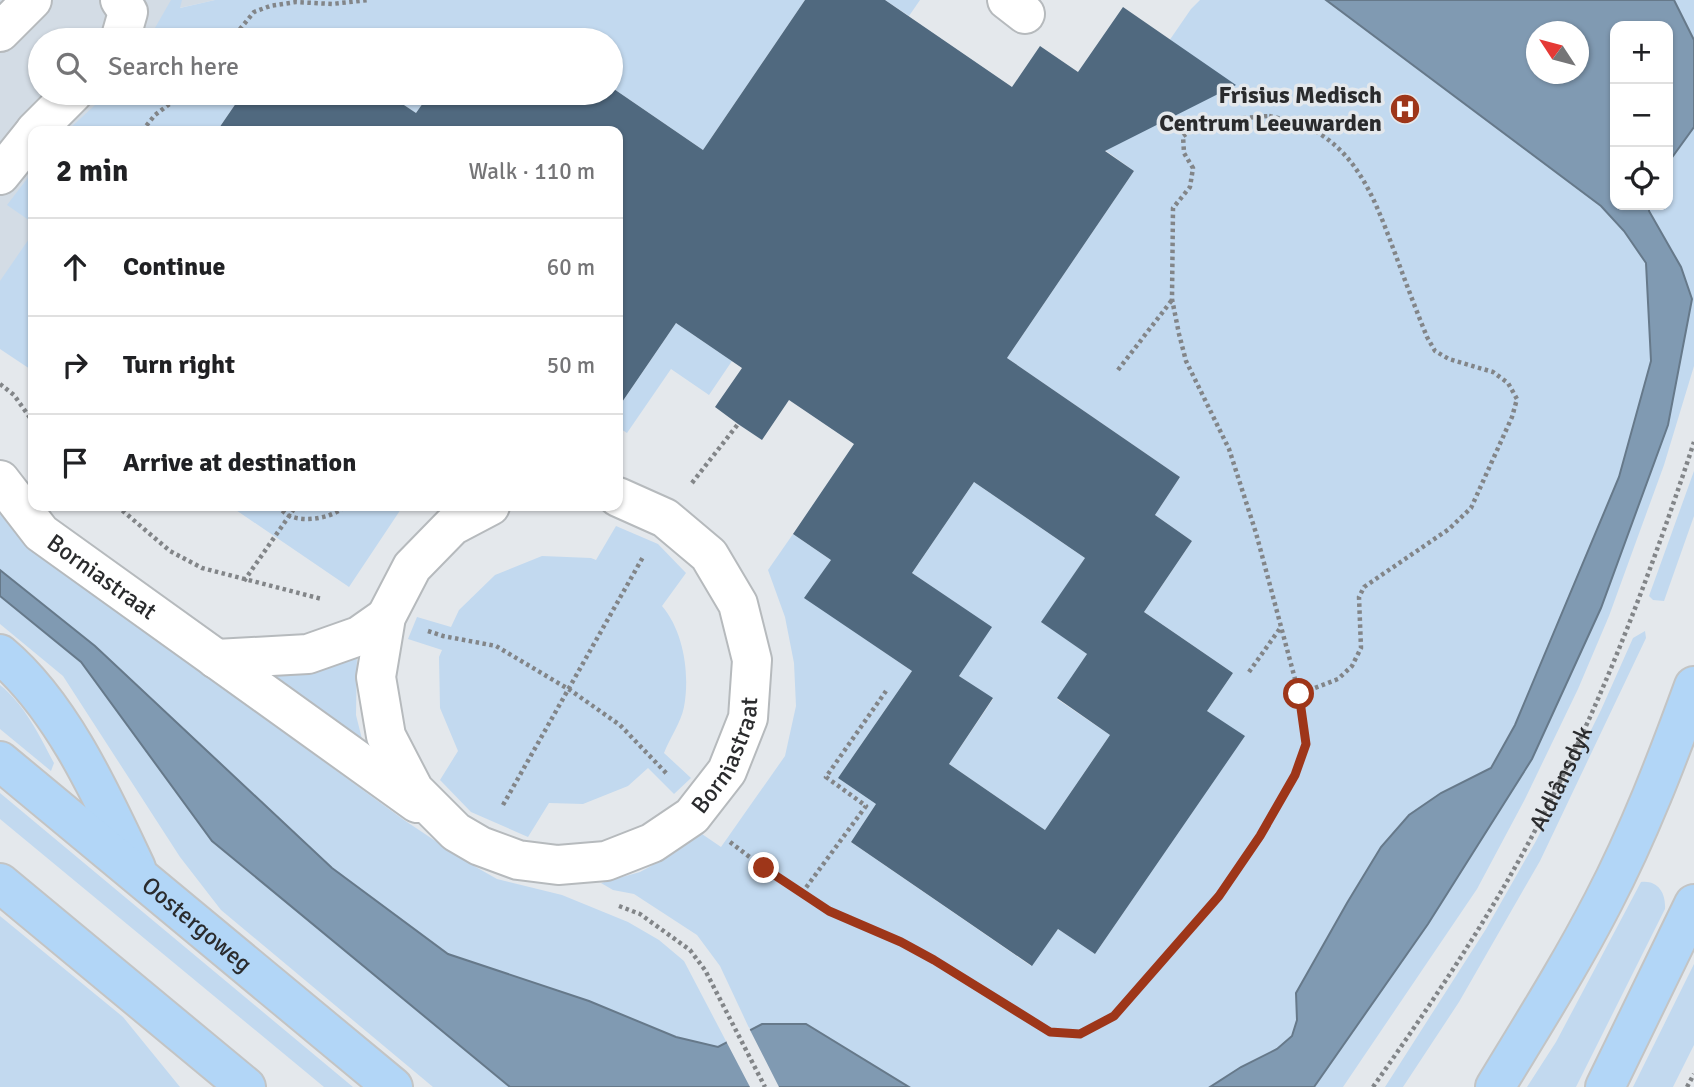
<!DOCTYPE html>
<html lang="en">
<head>
<meta charset="utf-8">
<style>
  body { margin:0; font-family:Signika,sans-serif; background:#f2f2f2; color:#202124 }
  .controls { position:absolute; right:21px; top:21px; display:grid; overflow:hidden; border-radius:14px; box-shadow:0 2px 5px #0004 }
  .controls button { width:63px; height:63px; display:grid; place-items:center; padding:0; border:0; border-bottom:2px solid #e0e0e0; background:#fff; color:#202124; font:35px sans-serif }
  .compass { position:absolute; left:1526px; top:21px; width:63px; height:63px; border-radius:50%; background:#fff; box-shadow:0 2px 5px #0004; rotate:306deg }
  .stop { position:absolute; width:21px; height:21px; margin:-16px; border:5px solid #9e3619; border-radius:50%; background:#fff }
  .stop.end { background:#9e3619; border-color:#fff; box-shadow:0 2px 7px #0008 }
  .list { margin:0; padding:0; list-style:none }
  h2 { display:flex; justify-content:space-between; align-items:center; height:91px; margin:0; padding:0 28px; font-size:30px }
  h2 small { font-size:23px; font-weight:400; color:#757577 }
  .list li { display:grid; grid-template-columns:46px 1fr auto; gap:21px; align-items:center; box-sizing:border-box; height:98px; padding:0 28px; border-top:2px solid #e0e0e0 }
  .list b { display:block; font-size:26px; white-space:nowrap }
  .list em { font-size:23px; font-style:normal; color:#757577 }
  .icon { flex:none; width:38px; height:38px; fill:none; stroke:currentColor; stroke-width:2; stroke-linecap:round; stroke-linejoin:round }
  .map { position:relative; flex:none; width:1694px; height:1087px; overflow:hidden }
  .search { position:absolute; background:#fff; box-shadow:0 2px 5px #0004; left:28px; top:28px; width:595px; height:77px; display:flex; align-items:center; gap:18px; box-sizing:border-box; padding:0 24px; border-radius:38px; color:#757577; font-size:26px }
  .panel { position:absolute; background:#fff; box-shadow:0 2px 5px #0004; left:28px; top:126px; width:595px; height:385px; border-radius:14px }
  .map>svg:first-child { display:block }
</style>
</head>
<body>
<div class="map">
<svg width="1694" height="1087" viewBox="0 0 1694 1087">
  <rect width="100%" height="100%" fill="#e4e8ec"/>
  <path fill="#d3dce5" d="M0,0H215L179,8L157,40H40V93H132L113,131H33V289L0,336Z"/>
  <path fill="#c2d9ef" d="M171,0H182L180,8L215,0H805L703,150L611,87V40H543L528,30L521,40H148Z
    M885,0H920L909,16Z
    M1200,0H1326L1601,206L1624,231L1646,263L1651,361L1619,477L1515,725L1491,768L1441,793L1409,815L1347,903L1315,958L1296,993L1297,1020L1292,1036L1277,1049L1241,1067L1210,1087H909L806,1024H762L750,1030L720,966L697,935L634,894L613,890L601,883L640,872L673,854L702,834L721,847L785,756L796,706L794,663L785,617L768,570L793,534L831,560L805,598L912,671L838,778L876,804L851,842L1031,966L1058,929L1095,954L1244,737L1207,711L1233,673L1144,612L1192,541L1155,515L1180,477L1007,358L1134,171L1094,142L1136,89L1191,9Z
    M1674,0H1694V40Z
    M108,93H243L217,131H67Z
    M386,93H430L416,113Z
    M1694,127V366L1664,465L1637,539L1609,616L1578,689L1525,799L1477,889L1343,1087H1314L1428,924L1532,759L1601,608L1668,425L1692,299L1681,267L1649,210V205H1668V163Z
    M33,171V223L7,205Z
    M33,233V371L0,349V281Z
    M676,323L732,361L709,395L671,369L627,433L618,427V408Z
    M1694,471V516L1664,601L1653,600L1649,596Z
    M974,482L1085,558L1042,622L1087,654L1057,699L1110,735L1045,830L949,764L993,699L959,676L991,627L912,573Z
    M230,506H403L349,587Z
    M0,514L16,534L43,557L404,820L467,862L497,879L562,895L628,922L659,940L684,961L727,1043L718,1047L676,1037L589,1001L448,954L332,868L95,646L0,570Z
    M616,526L658,544L686,573L662,606C684,632 690,674 684,707C681,722 670,738 664,753L691,778L674,794L648,768L628,786L583,804L549,803L528,837L471,812L440,780L458,751L440,708L439,657L442,650L408,639L417,617L451,627L459,610L495,575L542,556L591,558L596,560Z
    M0,596L81,662L212,841L510,1087H433L221,910L180,857L63,676L0,624Z
    M1645,631L1646,638L1540,861L1459,1002L1403,1087H1385L1486,929L1536,841L1601,710L1633,638Z
    M357,652L356,715L363,743L263,671Z
    M0,685C25,705 39,735 54,763L51,771L0,729Z
    M0,793L353,1087H324L0,819Z
    M1641,882C1658,880 1666,893 1665,909L1576,1087H1527L1556,1042Z
    M0,916L123,1017L180,1087H0Z
    M1694,964V1045L1673,1087H1633Z"/>
  <path fill="#809ab2" stroke="#66798a" stroke-width="2" fill-rule="evenodd" d="M1326,0H1674L1694,40V127L1668,163V26H1615V205H1649V211L1681,267L1692,299L1668,425L1601,608L1532,759L1428,924L1314,1087H1210L1241,1067L1277,1049L1292,1036L1297,1020L1296,993L1347,903L1381,847L1409,815L1441,793L1491,768L1515,725L1619,477L1651,361L1646,263L1624,231L1601,206ZM1536,32H1578V74H1536Z
    M0,570L95,646L332,868L448,954L589,1001L676,1037L718,1047L762,1024H806L909,1087H510L212,841L81,662L0,596Z"/>
  <path fill="#e4e8ec" d="M749,1027L750,1030L779,1087H750L727,1043L726,1040Z"/>
  <path fill="#50697f" fill-rule="evenodd" d="M805,0H885L1012,87L1040,46L1078,72L1123,7L1236,85L1105,151L1134,171L1007,358L1180,477L1155,515L1192,541L1144,612L1233,673L1207,711L1245,736L1095,954L1058,929L1032,966L851,842L876,804L838,778L912,671L804,598L831,560L793,534L854,444L789,400L762,440L738,424L715,407L742,368L676,323L618,408V131H217L243,93H386L416,113L430,93H611V87L703,150ZM974,482L1085,558L1041,622L1087,654L1057,698L1110,735L1045,830L949,764L993,698L959,676L992,627L912,573Z
    M528,30L543,40H521Z"/>
  <g fill="none" stroke-linecap="round" stroke-linejoin="round">
    <g stroke="#b6babd" stroke-width="42">
      <g id="minor">
        <path d="M1007,0L1025,14"/>
        <path d="M0,32L32,0"/>
        <path d="M120,40L128,12L120,0"/>
        <path d="M35,131L73,93"/>
        <path d="M0,175L33,134"/>
        <path id="s2" d="M0,480L41,533L417,803"/>
        <path id="s3" d="M490,506L452,526L412,567L386,617L376,677L386,736L414,790L456,832L480,846L518,860L558,865L606,861L652,843L692,816L727,771L748,718L752,660L738,604L709,555L665,518L618,497"/>
        <path d="M216,659L308,654L359,636L386,617"/>
      </g>
    </g>
    <g stroke="#c3c4c4" stroke-width="42">
      <g id="major">
        <path d="M0,654C62,706 102,796 136,868"/>
        <path id="s4" d="M0,761L393,1087"/>
        <path d="M0,883L246,1087"/>
        <path d="M1495,1087C1532,1026 1570,966 1603,902C1639,833 1667,760 1694,686"/>
        <path d="M1605,1087L1694,904"/>
      </g>
    </g>
    <g stroke="#828588" stroke-width="4.5" stroke-dasharray="3.5 3.5" stroke-linecap="butt">
      <path d="M231,40L254,12L270,6L296,2L332,4L368,0"/>
      <path d="M1269,116C1287,120 1304,124 1320,134C1363,161 1379,211 1396,256C1406,283 1416,310 1427,337L1435,351L1449,359L1493,372L1508,383L1517,399L1512,417L1471,508L1449,529L1364,587L1359,597L1361,648L1352,666L1338,679L1299,694L1256,533L1229,449L1186,361L1179,334L1172,299L1173,208L1190,187L1193,168L1184,153L1183,136C1205,120 1242,118 1269,116Z"/>
      <path d="M142,131L155,115L184,93"/>
      <path d="M1118,370L1172,300"/>
      <path d="M0,384L14,395L33,422"/>
      <path d="M692,483L738,424"/>
      <path d="M117,506L170,551L202,568L322,599"/>
      <path d="M277,506C281,509 285,514 290,516C307,523 333,517 346,506"/>
      <path d="M244,581L296,506"/>
      <path d="M428,631L443,636L496,646L570,690L620,725L667,774"/>
      <path d="M1249,672L1281,627"/>
      <path d="M503,805L643,557"/>
      <path d="M730,842L764,868L829,911L901,942L934,960L1050,1032L1080,1034L1114,1016L1165,960L1219,896L1260,836L1295,774L1306,744L1299,694"/>
      <path d="M802,893L866,806L826,777L886,691"/>
      <path d="M619,906L640,914L690,950L705,970L765,1087"/>
      <path id="s1" d="M1373,1087C1429,1007 1484,926 1530,840C1598,713 1649,579 1694,442"/>
      <path d="M1687,1087L1694,1074"/>
    </g>
    <use href="#minor" stroke="#fff" stroke-width="38"/>
    <use href="#major" stroke="#b2d6f7" stroke-width="38"/>
  </g>
  <g fill="none" stroke-linecap="round" stroke-linejoin="round">
    <path stroke="#9e3619" stroke-width="9" d="M764,868L829,911L901,942L934,960L1050,1032L1080,1034L1114,1016L1219,896L1260,836L1295,775L1306,744L1299,694"/>
  </g>
  <defs>
    <g id="hospital-disc" transform="scale(1.575)"><circle r="9.5" fill="#9e3619" stroke="#e4e8ec"/><path d="M-5-5h3v3.5h4V-5h3V5h-3V1.5h-4V5h-3Z" fill="#fff"/></g>
  </defs>
  <g fill-rule="evenodd">
    <use href="#hospital-disc" x="1405" y="109"/>
  </g>
  <g text-anchor="middle" dominant-baseline="central" stroke-width="7" stroke-linejoin="round" paint-order="stroke">
    <g font-size="24" font-weight="bold" fill="#2a2b2d" stroke="#e4e8ec" text-anchor="end">
      <text x="1382" y="95">Frisius Medisch<tspan x="1382" dy="28">Centrum Leeuwarden</tspan></text>
    </g>
    <g font-size="24" fill="#2a2b2d" stroke="#e4e8ec">
      <text stroke="none"><textPath href="#s2" startOffset="142">Borniastraat</textPath></text>
      <text stroke="none"><textPath href="#s3" startOffset="723">Borniastraat</textPath></text>
      <text stroke="none"><textPath href="#s1" startOffset="362">Aldlânsdyk</textPath></text>
      <text stroke="none"><textPath href="#s4" startOffset="256">Oostergoweg</textPath></text>
    </g>
  </g>
</svg>
<div class="controls">
<button>+</button>
<button>−</button>
<button><svg class="icon" aria-label="locate" viewBox="0 0 24 24"><circle cx="12" cy="12" r="6"/><path d="M12 2v4M12 18v4M2 12h4M18 12h4"/></svg></button>
</div>
<svg class="compass" viewBox="-18 -18 36 36"><path d="M0-13l5 13h-10z" fill="#e53935"/><path d="M0 13l5-13h-10z" fill="#757577"/></svg>
<div class="stop" style="left:1299px;top:694px"></div>
<div class="stop end" style="left:764px;top:868px"></div>
<div class="search"><svg class="icon" aria-label="search" viewBox="0 0 24 24"><circle cx="10" cy="10" r="6"/><path d="M15 15l6 6"/></svg>Search here</div>
<section class="panel">
<h2>2 min<small>Walk · 110 m</small></h2>
<ul class="list">
<li><svg class="icon" aria-label="ahead" viewBox="0 0 24 24"><path d="M12 20V5M6 11l6-6 6 6"/></svg><div><b>Continue</b></div><em>60 m</em></li>
<li><svg class="icon" aria-label="right" viewBox="0 0 24 24"><path d="M7 20v-9h11M14 6l5 5-5 5"/></svg><div><b>Turn right</b></div><em>50 m</em></li>
<li><svg class="icon" aria-label="arrive" viewBox="0 0 24 24"><path d="M6 21V4h12l-3 4 3 4H6"/></svg><div><b>Arrive at destination</b></div></li>
</ul>
</section>
</div>
</body>
</html>
